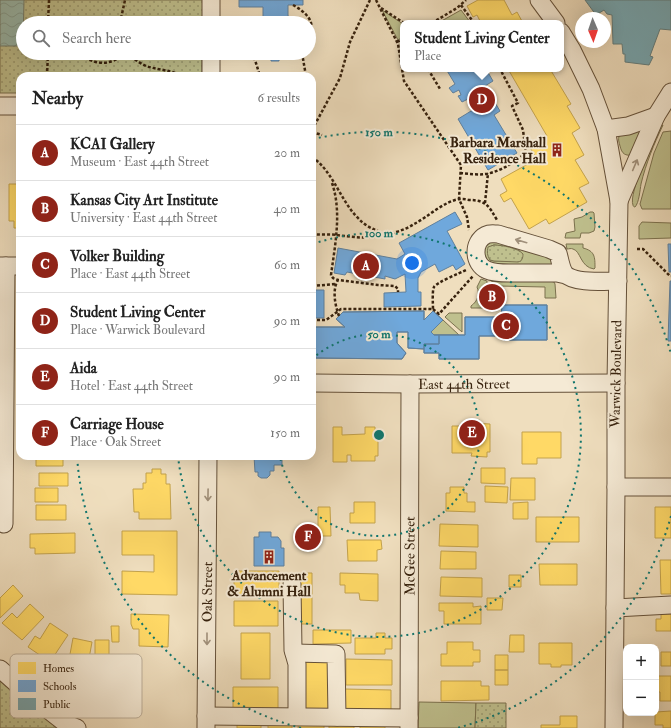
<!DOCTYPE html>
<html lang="en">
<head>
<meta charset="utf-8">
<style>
  body { margin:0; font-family:"IM FELL Double Pica",serif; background:#f6f6f6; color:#222 }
  .controls { position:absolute; right:12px; bottom:12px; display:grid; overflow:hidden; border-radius:8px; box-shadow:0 4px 16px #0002 }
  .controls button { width:36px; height:36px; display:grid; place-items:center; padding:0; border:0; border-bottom:1px solid #e0e0e0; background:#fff; color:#222; font:20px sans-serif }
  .compass { position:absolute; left:575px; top:12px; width:36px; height:36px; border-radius:50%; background:#fff; box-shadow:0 4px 16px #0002; rotate:178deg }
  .you { position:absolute; left:412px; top:263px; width:14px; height:14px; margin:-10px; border:3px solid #fff; border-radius:50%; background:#1a73e8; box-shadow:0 0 0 6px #1a73e833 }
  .badge { display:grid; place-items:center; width:26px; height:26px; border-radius:50%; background:#8f2418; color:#fff; font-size:13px; font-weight:700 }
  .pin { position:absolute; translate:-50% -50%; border:2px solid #fff; box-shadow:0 1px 4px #0006 }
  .popup { position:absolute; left:400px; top:20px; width:164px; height:52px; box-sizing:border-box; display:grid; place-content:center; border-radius:8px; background:#fff; filter:drop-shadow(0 1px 3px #0005); font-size:13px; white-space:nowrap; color:#767676 }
  .popup b { font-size:15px; color:#222 }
  .popup::after { content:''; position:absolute; left:50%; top:100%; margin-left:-8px; border:8px solid transparent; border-top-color:#fff }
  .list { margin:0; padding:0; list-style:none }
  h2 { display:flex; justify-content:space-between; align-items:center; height:52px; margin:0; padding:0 16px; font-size:17px }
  h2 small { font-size:13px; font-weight:400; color:#767676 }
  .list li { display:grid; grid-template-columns:26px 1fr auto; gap:12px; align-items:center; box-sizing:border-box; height:56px; padding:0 16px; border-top:1px solid #e0e0e0 }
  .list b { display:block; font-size:15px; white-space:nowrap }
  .list p { margin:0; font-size:13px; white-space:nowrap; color:#767676 }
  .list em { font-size:13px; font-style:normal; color:#767676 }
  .icon { flex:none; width:22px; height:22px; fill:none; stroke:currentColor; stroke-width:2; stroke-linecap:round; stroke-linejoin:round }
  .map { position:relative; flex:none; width:671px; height:728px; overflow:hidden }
  .search { position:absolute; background:#fff; box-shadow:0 4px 16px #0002; left:16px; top:16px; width:300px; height:44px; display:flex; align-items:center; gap:10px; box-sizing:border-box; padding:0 14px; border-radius:22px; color:#767676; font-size:15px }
  .panel { position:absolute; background:#fff; box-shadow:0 4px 16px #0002; left:16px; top:72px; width:300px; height:388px; border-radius:12px }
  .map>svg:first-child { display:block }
</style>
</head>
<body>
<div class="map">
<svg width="671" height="728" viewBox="0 0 671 728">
  <defs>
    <pattern id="park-dots" width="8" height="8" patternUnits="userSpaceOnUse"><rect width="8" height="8" fill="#bfc08e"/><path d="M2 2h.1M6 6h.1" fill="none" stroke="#9c9c72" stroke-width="1.8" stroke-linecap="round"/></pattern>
    <pattern id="water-waves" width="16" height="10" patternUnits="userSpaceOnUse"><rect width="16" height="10" fill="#9abcb0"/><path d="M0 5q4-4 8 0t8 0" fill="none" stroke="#85a196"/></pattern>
  </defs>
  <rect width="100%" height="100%" fill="#efdebe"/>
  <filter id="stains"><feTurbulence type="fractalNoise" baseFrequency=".005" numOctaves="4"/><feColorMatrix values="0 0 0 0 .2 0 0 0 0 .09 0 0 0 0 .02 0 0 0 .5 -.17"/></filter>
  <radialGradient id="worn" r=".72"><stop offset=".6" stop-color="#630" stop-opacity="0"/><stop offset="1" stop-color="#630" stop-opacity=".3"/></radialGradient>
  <path fill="#bfc08e" stroke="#7b714e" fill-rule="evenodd" d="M382,10L403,24V37L398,40Z
    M461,10L470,22L467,23H438Z
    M646,125L633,155C625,156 622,154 620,146C619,142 618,140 619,136Z
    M663,125C654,144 646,163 641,184C640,190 639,203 635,207C634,207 633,206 633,205C628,194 654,139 659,126Z
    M671,131V209H642L640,204L654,153L663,132Z
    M590,212H593L594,213L595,227L594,231L589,233H581L580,238H565L566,233L575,231L574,219L582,217Z
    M642,222L671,223V238L639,239V226Z
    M490,240L544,253L554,261L551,268L486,264L481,250ZM494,245L503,246L520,251L521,261H494L490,260L491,246Z
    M566,244H583V248C595,251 595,257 595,268L594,269C580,267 581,251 573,249C571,248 569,249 567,249Z
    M481,279L487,281V308H471V306C478,301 480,294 477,287Z
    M492,281H550L554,282L555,284L556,298H545V287L498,286L497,298H492Z
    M449,313H462V332L445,317Z
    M443,320L459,335H434L431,332Z
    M419,702L476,703L475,728H418Z"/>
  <path fill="url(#park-dots)" stroke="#7b714e" d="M0,0H203V23H23V53H202V76H20V93H0Z
    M494,245C502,245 518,248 523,254C523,258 522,261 518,262L494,261L490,260C487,255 487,252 488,247Z
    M0,676L65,728H0Z
    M476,703H506V728H475Z"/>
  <path fill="url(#water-waves)" stroke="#727e6f" d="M0,0H24L23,46H0Z"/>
  <path fill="#ffd966" stroke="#c3a24c" d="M478,0H504L512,15L517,12L523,23H481L477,15L473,17L467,6Z
    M508,69H550L571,104L567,106L580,128L572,133L584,155L575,160L589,183L579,188L587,202L549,224L546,219L529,229L511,198L504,202L500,195L507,191L501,179L537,159L529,146L547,136Z
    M9,184H20V228H14V221H9Z
    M472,423L490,424V452H487V457L471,456L472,453H452V426H472Z
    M333,427H342V435L365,434V427H375V436H378V456H375V461H351V455H347V462H333Z
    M522,432H561V458H537V464H522Z
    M36,456H63V466H36Z
    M481,468H505V484L481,483Z
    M152,469H161V474H166V484H170L171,519H139V512H134L133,489H143V483H146V473H152Z
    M39,473H68V486H39Z
    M511,478H535V500H510Z
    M485,486L508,487L507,503L485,502Z
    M450,487H464V493H467V502H475V512L446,511V493H450Z
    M35,488H58V502H35Z
    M354,502H375V523H350V513H354Z
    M528,502V519H513V503Z
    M36,505H66V520H36Z
    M318,507H330L331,536H318Z
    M655,507H671V538H655Z
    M536,517H579V542H536Z
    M440,524L478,525V547L439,546Z
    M122,531H177V595L122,594V571L154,572V555H122Z
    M75,533V553L35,554V548H30V534Z
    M347,540H381L382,549L377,550V561H348Z
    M441,551L476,552V569H440Z
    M660,560H671V594H661Z
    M539,564H577V585H540Z
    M234,571H279V595H234Z
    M299,573H312V624H299Z
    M340,573L378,574V601L360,600L359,593H345V585H340Z
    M509,575H521V587H509Z
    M441,577L482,578V597L440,596Z
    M13,585L23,596L0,618V598Z
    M487,598H503L502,610H487Z
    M234,601H278V626H234Z
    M439,603H473V607L481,606V624H444V611H439Z
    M30,604L44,617L22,640L2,623L12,613L17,618Z
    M131,614L169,615L168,647L139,646V629H133L131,624Z
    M661,614H671V631H656V619H661Z
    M50,623L68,635L50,662L28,647L35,636L40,639Z
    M111,626H119V642H112Z
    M313,630H351V643L313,644Z
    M241,633H270V679H241Z
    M376,633H385V638H392V649H385V654H355V638H376Z
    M510,635H524V652H509Z
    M73,638L92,642L85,681L61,677L63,664L68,665Z
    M95,640H109V669H95Z
    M447,642H473V650H480V662H473V666H441V654H447Z
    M539,643H572V665H561V667H551V664H539Z
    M661,652H671V666H661Z
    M495,655H508V670H495Z
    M330,657L329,713H305V662H318Z
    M346,659L392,660V685H346Z
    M495,670H508V685H495Z
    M656,676H671V701H660V692H656Z
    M441,681H481V686H489V700L441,701Z
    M233,687H278V710H233Z
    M345,689L391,690V714H345Z
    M671,711V728H663V725H655V713H656V712Z
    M560,716H577V728H541V725H560Z
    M237,720L261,721V728H237Z
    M268,721H292V728H268Z
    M299,721L324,722V728H298Z
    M329,721H354V728H329Z
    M360,721H385V728H360Z"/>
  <path fill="#6fa8dc" stroke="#5e809e" d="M239,0H303V5H288V16L294,19L297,23H263V7H239Z
    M264,53H286V54H283V58H279V61H271V58H268V54H264Z
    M446,69H486L493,81L485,86L500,111L494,115L517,153L488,170L458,119L476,108L470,98L462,102L458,96L461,95L459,90L453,93L449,88L455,84Z
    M455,212L462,224L447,231L465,264L456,270L453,265L439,272L435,264L421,272L418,278V292H421V306L384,307V293L406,292L405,274L395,279L385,276V279L347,272L345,275L334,273L338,248L397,259L405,254L399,243Z
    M668,244H671V272H669Z
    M670,281H671V341H668Z
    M312,290H324V318H312Z
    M502,305H547V340H504V336H479V359H439V353H424V349L408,348V332H397V343L406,353L402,359L312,358V327H345L336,319L343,312L424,311V320L433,311L443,320L431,332L434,335H465V317H501Z
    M502,305H547V340H504V336H479V359H439V353H424V344H439V335H465V317H501Z
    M424,311V320L433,311L443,320L431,332L434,335H439V344H424V349L408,348V332H397V343L406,353L402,359L312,358V327H345L336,319L343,312Z
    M254,456H282V465H274V471H270V475L267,478H261L258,476V472H255Z
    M300,527H316V547H301Z
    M259,532H271V537H278L281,541V548H284V566H254V537H259Z"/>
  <path fill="#76a5af" stroke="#637e7f" d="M585,0H671V30L660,29L650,56L653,57L649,65L625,62V54H623L622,44H613L612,15L607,14L604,10L596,15Z"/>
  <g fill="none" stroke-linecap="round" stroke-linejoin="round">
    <g stroke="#65513a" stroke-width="19">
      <g id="minor">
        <path d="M539,0L556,23"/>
        <path d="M211,23V0"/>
        <path d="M561,32L572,50L591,89L606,129L619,201L616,383V487L614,728"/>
        <path d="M211,76V53"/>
        <path d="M0,106H20"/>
        <path d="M606,129L628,126L656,116"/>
        <path d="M619,201L656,116L671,92"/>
        <path d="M0,266H20"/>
        <path d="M566,275L557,273C544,273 530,273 517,273C507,273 496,274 487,270C473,264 472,242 486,235C490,233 494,234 498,234L549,249L558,253C560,260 561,269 565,274C575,284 604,281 618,281"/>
        <path id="s1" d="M312,383L410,384L616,383"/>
        <path d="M616,487H671"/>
        <path d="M4,524L6,266"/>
        <path d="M292,584L293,650L297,664V716"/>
        <path d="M615,608L671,605"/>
        <path d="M294,653L336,654L337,717"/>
        <path d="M0,669L33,698L65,723L77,728"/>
        <path d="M206,716L409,718"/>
        <path id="s2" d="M206,728L208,456"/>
        <path id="s3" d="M409,728L410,384"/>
      </g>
    </g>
    <path stroke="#37220e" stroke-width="2.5" stroke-dasharray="3 2" stroke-linecap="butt" d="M376,0L398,44L404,81L461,165L459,199L467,217L469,230
      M293,5C305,12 317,21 309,37
      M461,5L474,23
      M381,8L404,23
      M48,23L49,0
      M120,23L125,0
      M256,23L263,17
      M432,23L457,8L466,0
      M397,42L403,39
      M76,53C97,65 107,67 127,53
      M127,53C133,58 139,63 146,66C158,70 171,70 183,76
      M251,53L255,60L260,76
      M302,53L306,76
      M428,69L440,89
      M47,76L48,53
      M312,130L340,78L350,42L370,0
      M312,132L322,135
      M312,157C334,172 340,201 359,219C366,227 376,230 386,235
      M460,173C469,174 478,175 486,174C502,171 514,162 526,153L523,130L512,106L518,103L500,69
      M332,183C342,212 335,245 331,275L333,278L338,280
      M485,203L488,173
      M312,234C320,235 329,234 337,235C352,237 367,239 383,236C393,233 405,230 414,224C428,217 444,201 460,199C463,199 466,199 469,200C486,200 489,206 497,220
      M637,249H643L670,276H671
      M312,286L336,284
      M433,309L439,314L473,276
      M339,316C335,305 332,290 338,280L378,285L395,286L398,289V292
      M312,320H326L341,309H433C433,304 432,291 434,287C437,282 460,273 466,270"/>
    <use href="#minor" stroke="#f5ead5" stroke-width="17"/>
  </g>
  <defs><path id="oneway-shaft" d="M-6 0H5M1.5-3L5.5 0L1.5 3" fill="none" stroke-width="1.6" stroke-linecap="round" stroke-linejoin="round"/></defs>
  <g stroke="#a0907b">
    <use href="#oneway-shaft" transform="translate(635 165) rotate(-67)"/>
    <use href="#oneway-shaft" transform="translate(521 241) rotate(-164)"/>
    <use href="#oneway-shaft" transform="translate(208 495) rotate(91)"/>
    <use href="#oneway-shaft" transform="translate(207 639) rotate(90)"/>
  </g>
  <g fill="none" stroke="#0f766e" stroke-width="2" stroke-dasharray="2 4">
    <path d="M312 359A101 101 0 1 1 280 457"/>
    <path d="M313 244A202 202 0 1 1 178 456"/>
    <path d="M671 516A303 303 0 0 1 457 728M301 728A303 303 0 0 1 77 456M313 139A303 303 0 0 1 671 354"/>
  </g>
  <defs>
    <g id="building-bare" transform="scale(1.08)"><path d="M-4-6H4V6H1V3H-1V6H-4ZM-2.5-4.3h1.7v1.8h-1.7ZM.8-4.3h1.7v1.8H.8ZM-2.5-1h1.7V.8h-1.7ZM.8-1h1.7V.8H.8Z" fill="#8f2418" stroke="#f5ead5" stroke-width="2.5" paint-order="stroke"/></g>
  </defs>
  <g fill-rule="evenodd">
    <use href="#building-bare" x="557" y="150"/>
    <use href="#building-bare" x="269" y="557"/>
  </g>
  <g text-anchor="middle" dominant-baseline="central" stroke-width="4" stroke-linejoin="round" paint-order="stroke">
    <g font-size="14" font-weight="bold" fill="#37220e" stroke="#f5ead5" text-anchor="end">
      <text x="546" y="142">Barbara Marshall<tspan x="546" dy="16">Residence Hall</tspan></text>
      <text x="269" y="575" text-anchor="middle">Advancement<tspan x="269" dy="16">&amp; Alumni Hall</tspan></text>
    </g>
    <g font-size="14" fill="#37220e" stroke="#f5ead5">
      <text transform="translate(616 374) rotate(-89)">Warwick Boulevard</text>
      <text stroke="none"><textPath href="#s1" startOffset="152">East 44th Street</textPath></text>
      <text stroke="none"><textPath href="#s3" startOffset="172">McGee Street</textPath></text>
      <text stroke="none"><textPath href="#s2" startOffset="136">Oak Street</textPath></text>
    </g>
  </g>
  <rect x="10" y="654" width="132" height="64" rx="6" fill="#f5ead5" stroke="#bcae99" stroke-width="1"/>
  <rect x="18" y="662" width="18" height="12" fill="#ffd966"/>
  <rect x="18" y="680" width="18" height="12" fill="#6fa8dc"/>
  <rect x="18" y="698" width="18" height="12" fill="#76a5af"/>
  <g font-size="11" fill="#37220e">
    <text x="43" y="672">Homes</text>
    <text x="43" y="690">Schools</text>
    <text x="43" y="708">Public</text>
  </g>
  <circle cx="379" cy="435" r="6" fill="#0f766e" stroke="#f5ead5" stroke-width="2"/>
  <g font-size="12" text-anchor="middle" font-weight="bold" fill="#0f766e" stroke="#f5ead5" stroke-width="4" stroke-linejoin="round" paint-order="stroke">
    <text x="379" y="136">150 m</text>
    <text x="379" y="237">100 m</text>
    <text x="379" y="338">50 m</text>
  </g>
  <rect width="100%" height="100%" filter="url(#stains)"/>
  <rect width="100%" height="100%" fill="url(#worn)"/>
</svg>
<div class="controls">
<button>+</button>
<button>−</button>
</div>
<svg class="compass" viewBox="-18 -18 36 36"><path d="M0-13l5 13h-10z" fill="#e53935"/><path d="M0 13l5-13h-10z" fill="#767676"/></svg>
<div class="you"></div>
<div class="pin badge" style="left:366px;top:266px">A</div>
<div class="pin badge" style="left:492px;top:297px">B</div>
<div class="pin badge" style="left:506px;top:326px">C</div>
<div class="pin badge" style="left:482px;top:100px">D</div>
<div class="popup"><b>Student Living Center</b>Place</div>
<div class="pin badge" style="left:472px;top:433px">E</div>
<div class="pin badge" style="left:308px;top:537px">F</div>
<div class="search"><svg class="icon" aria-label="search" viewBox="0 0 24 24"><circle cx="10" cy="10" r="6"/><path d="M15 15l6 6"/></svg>Search here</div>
<section class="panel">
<h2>Nearby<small>6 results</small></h2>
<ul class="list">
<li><span class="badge">A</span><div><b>KCAI Gallery</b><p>Museum · East 44th Street</p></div><em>20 m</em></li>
<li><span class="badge">B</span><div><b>Kansas City Art Institute</b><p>University · East 44th Street</p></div><em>40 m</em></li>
<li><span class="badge">C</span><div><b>Volker Building</b><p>Place · East 44th Street</p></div><em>60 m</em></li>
<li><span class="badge">D</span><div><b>Student Living Center</b><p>Place · Warwick Boulevard</p></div><em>90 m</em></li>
<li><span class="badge">E</span><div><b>Aida</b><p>Hotel · East 44th Street</p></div><em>90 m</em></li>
<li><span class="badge">F</span><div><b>Carriage House</b><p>Place · Oak Street</p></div><em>150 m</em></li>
</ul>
</section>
</div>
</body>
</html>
